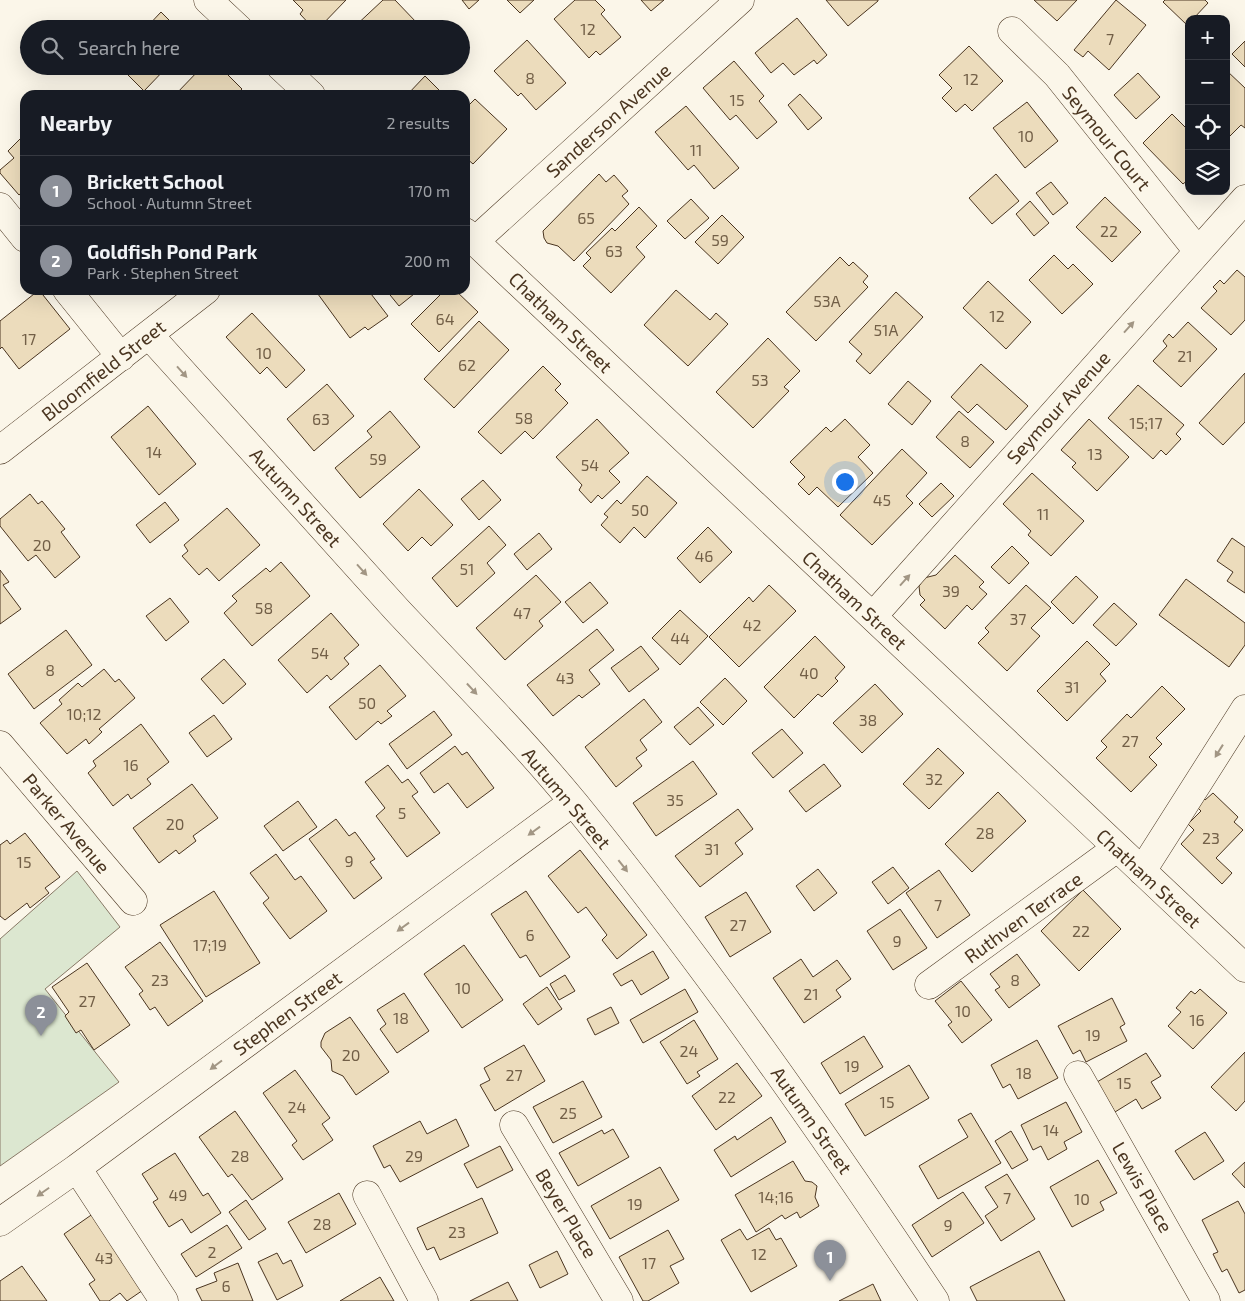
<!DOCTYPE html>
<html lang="en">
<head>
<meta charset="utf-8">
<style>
  body { margin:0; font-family:"Exo 2",sans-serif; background:#242831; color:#f1f3f6 }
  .controls { position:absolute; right:15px; top:15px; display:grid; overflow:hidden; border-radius:10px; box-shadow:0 5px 20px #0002 }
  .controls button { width:45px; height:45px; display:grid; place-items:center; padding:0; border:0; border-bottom:1px solid #363941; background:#171b24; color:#f1f3f6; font:25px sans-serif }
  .you { position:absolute; left:844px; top:481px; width:18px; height:18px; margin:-12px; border:4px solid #fff; border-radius:50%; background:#1a73e8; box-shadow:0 0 0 8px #1a73e833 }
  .badge { display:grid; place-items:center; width:32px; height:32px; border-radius:50%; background:#8c9099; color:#fff; font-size:16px; font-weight:700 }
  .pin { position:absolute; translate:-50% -41px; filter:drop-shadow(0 1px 2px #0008) }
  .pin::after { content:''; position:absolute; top:26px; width:18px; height:15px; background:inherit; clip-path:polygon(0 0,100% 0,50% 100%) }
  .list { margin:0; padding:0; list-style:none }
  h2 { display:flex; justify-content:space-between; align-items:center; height:65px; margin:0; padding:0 20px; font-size:21px }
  h2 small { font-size:16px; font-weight:400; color:#9ea1a6 }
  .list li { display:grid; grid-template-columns:32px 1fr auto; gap:15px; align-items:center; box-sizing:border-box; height:70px; padding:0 20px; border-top:1px solid #363941 }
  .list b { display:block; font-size:19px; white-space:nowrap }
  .list p { margin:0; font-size:16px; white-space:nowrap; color:#9ea1a6 }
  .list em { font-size:16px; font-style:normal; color:#9ea1a6 }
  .icon { flex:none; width:28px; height:28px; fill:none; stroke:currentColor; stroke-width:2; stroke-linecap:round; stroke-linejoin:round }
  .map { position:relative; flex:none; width:1245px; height:1301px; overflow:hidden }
  .search { position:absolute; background:#171b24; box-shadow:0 5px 20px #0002; left:20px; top:20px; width:450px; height:55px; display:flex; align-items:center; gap:12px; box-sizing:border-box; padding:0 18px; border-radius:28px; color:#9ea1a6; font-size:19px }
  .panel { position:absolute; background:#171b24; box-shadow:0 5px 20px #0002; left:20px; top:90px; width:450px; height:205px; border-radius:15px }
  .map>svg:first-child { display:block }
</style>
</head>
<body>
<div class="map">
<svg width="1245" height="1301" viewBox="0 0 1245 1301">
  <rect width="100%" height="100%" fill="#fbf6e9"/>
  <path fill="#dce7d0" stroke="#887966" d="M77,871L120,927L45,989L119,1082L0,1166V939Z"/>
  <path fill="#ecdcbc" stroke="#4a3520" d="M293,0H346L318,29H314L300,14L303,10Z
    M383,0H395L417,23L411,29H352Z
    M462,0H479L469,9Z
    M507,0H534L520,13Z
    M575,0H595L605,10L601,14L621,37L600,55L596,51L589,58L554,19Z
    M641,0H664L651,11Z
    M826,0H878V1L848,26Z
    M1034,0H1077L1057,21Z
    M1116,0L1146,25L1109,70L1088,51L1083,57L1074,50Z
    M1165,0H1205L1208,3L1193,19H1189L1187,25L1163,2Z
    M161,12L178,29H145Z
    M797,18L827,55L817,64L814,60L794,75L783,63L771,73L755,53Z
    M527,40L566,83L536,110L521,93L518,96L494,71Z
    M1245,41V67L1232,54Z
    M969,46L1003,81L972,111L965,104L956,112L942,98L952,88L939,75Z
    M734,61L764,96L759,101L777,122L757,139L736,115L730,120L703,88Z
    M119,66H168L144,91Z
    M210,66H219L242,89L236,95H175L201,68L205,71Z
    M358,66H372L365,74Z
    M1226,70L1245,88V128L1241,125L1230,136L1226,132Z
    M1138,73L1160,97L1136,119L1114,95Z
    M425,76L444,95H407Z
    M800,94L822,118L808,130L788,105Z
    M475,99L507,129L473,164L465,157V109Z
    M1027,102L1058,141L1025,168L993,128Z
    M686,106L739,168L714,189L694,165L688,170L655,132Z
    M1172,114L1189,131V179L1183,184L1143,143Z
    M25,134V190L19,195L0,173V170L14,158L8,151Z
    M599,174L606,182L614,175L628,191L622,196L629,204L574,261L558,246L547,243L544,238L543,231Z
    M996,174L1019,201L992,224L969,198Z
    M1051,182L1068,203L1053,215L1036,193Z
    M1105,197L1141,232L1112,262L1076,227Z
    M691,199L709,218L685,239L667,221Z
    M1030,201L1049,223L1034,236L1016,214Z
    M639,207L657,226L636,247L645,257L611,293L583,266L591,258L586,253L612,228L615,231Z
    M722,215L744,237L718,264L695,242Z
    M1054,255L1068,269L1073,264L1093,284L1062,314L1029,280Z
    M840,257L849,266L853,262L868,276L863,282L868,287L816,341L786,312Z
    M1237,270L1245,277V320L1231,335L1201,308L1217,291L1213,287L1220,280L1224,284Z
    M988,281L1031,322L1006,349L963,308Z
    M39,290L70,329L19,369L2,347L0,349V321Z
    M315,290H368L388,316L368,330L365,327L350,338Z
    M386,290H419L399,306Z
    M445,290H455L478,312L439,352L411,324Z
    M676,290L710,320L716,313L728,324L688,366L644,325Z
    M896,292L923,317L870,374L856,361L862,354L849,342Z
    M252,313L305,370L286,388L267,367L260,374L226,337Z
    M479,321L509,350L454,408L424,379Z
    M1188,322L1217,349L1181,387L1153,361L1167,346L1163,341L1169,334L1173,338Z
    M768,338L800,371L784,387L789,391L753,428L716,392Z
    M981,364L1028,406L1006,430L977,404L968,413L951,397Z
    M543,366L561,384L555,390L568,403L533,439L525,431L501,454L478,432Z
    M1245,373V422L1223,445L1199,423Z
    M908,381L931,401L912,425L888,404Z
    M327,384L354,416L314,451L287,419Z
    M1138,385L1184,425L1176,434L1181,439L1166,455L1161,450L1153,459L1108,418Z
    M148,406L196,464L159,495L111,437Z
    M390,411L420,447L360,498L335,468L372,437L367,431Z
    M959,411L994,442L970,468L936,437Z
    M597,419L629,453L609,471L620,482L602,499L598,495L591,503L579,490L582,485L556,457Z
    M845,419L870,445L858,457L873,473L838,507L817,487L809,495L798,484L805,477L790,462L826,427L831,432Z
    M1089,419L1129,457L1097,491L1072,467L1076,463L1061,450Z
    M902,449L927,473L906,496L913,503L872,545L840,515Z
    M1032,473L1084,521L1051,556L1028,535L1031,531L1003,504Z
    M647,476L677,503L645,538L634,527L620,543L601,525L608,517L604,514L617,500L621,504Z
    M483,480L501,500L479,520L461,499Z
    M941,483L954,496L932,517L919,504Z
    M419,489L453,525L431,546L422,537L408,551L383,524Z
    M30,494L38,504L42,501L65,529L61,532L80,557L55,578L36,555L28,561L0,526V519Z
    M165,502L179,520L150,543L136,525Z
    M227,508L260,545L219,581L207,568L199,575L182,556L188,551L184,545Z
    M489,526L506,545L487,563L495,573L457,607L432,578Z
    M708,527L732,552L700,583L677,558Z
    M539,533L552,549L527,570L514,554Z
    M1232,538L1245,547V593L1227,581L1233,572L1217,561Z
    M1012,546L1029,563L1009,584L991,567Z
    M955,555L984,582L979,587L987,594L972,610L967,605L945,629L920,605L925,600L920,595L919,586L924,578L936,575Z
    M281,562L310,596L252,646L224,613L237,601L232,596L266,568L270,572Z
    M0,570L9,582L3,585L21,609L0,624Z
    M536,575L561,602L539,621L543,626L505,660L476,628Z
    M1076,576L1098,597L1073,624L1051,602Z
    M1186,579L1245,623V645L1229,667L1159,615Z
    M590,582L608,603L583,623L565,602Z
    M769,585L796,611L739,667L709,637L749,597L753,602Z
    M1026,585L1051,608L1031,628L1040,636L1007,671L978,643L989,632L985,628Z
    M170,598L189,622L166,641L146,616Z
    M1114,603L1137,624L1116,646L1093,625Z
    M680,610L708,636L680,665L652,638Z
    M331,613L359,645L344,658L349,664L331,680L327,675L307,693L278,660Z
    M597,629L614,650L589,670L600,684L582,698L579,695L553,716L527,685Z
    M66,630L92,665L34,709L8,674Z
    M815,636L845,667L835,678L838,681L822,697L818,694L794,718L764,687Z
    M1087,641L1110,664L1100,674L1106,681L1067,721L1037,691Z
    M641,646L659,669L629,692L611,668Z
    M224,659L246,684L223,704L201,679Z
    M380,665L406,696L387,711L392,716L381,724L378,721L356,740L329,707Z
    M104,669L115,682L119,679L135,698L99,729L102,732L89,744L86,739L67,754L40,723L62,704L59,700L78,683L82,687Z
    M725,678L747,701L723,725L700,702Z
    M875,684L903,714L862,753L833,723Z
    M1162,686L1185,709L1156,738L1162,744L1149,757L1157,765L1131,792L1096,758L1107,747L1101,741L1127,714L1131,718Z
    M644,699L662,722L640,740L647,750L636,758L642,766L616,787L585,747Z
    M698,707L714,725L690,745L674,727Z
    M434,711L452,735L407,769L389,744Z
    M214,715L232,739L207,757L189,733Z
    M141,724L169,762L147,779L151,784L131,799L128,794L113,806L88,773L96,766L93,761Z
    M782,729L803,753L773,778L752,753Z
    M455,746L462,755L467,752L494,788L467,808L448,783L434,793L420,773Z
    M938,748L964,773L929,809L903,784Z
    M693,761L717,794L656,836L633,803Z
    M824,764L841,786L806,812L789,791Z
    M388,765L402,783L408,779L418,792L412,796L440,833L407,857L376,816L385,808L365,782Z
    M192,784L218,818L193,836L196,841L179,854L176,850L159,863L133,828Z
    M998,792L1026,821L972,872L945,844Z
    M1213,793L1238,817L1234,822L1243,830L1216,858L1232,873L1222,884L1181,844L1194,830L1188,824L1201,811L1195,805L1202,797L1205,800Z
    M298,801L317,827L283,851L264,826Z
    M738,809L753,829L735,843L743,854L700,887L675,856Z
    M336,819L349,836L355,832L375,859L370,862L382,878L354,899L309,839Z
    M25,833L60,877L45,888L49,893L30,908L27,903L5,920L0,916V845L7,840L10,844Z
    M580,850L647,935L617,959L602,940L607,935L586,907L578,913L548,876Z
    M276,854L295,880L301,876L327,911L290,939L263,903L269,898L250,873Z
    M893,867L909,888L888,904L872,882Z
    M818,869L837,893L814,911L796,886Z
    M939,870L970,915L937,938L906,893Z
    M1083,890L1121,929L1079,971L1041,931Z
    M214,891L260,963L206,997L160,925Z
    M526,891L570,957L540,977L526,955L520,958L491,914Z
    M746,892L771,932L730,957L705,917Z
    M900,909L927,948L893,970L867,931Z
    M160,942L203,1001L168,1026L155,1007L150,1010L139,994L143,991L125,967Z
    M464,945L503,1000L462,1028L424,974Z
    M653,951L669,978L641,995L632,980L621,986L613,974Z
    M1017,954L1040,985L1009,1008L995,990L1000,987L990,974Z
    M801,959L813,977L837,960L851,979L836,990L841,997L804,1023L773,978Z
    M87,963L130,1025L94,1050L81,1030L76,1033L65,1016L69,1012L52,987Z
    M565,975L575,991L559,1000L550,984Z
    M961,981L992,1020L962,1043L948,1025L952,1022L935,1001Z
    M547,987L562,1009L538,1025L523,1004Z
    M685,989L698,1012L643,1043L630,1020Z
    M1200,989L1227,1013L1193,1049L1168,1026L1181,1012L1176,1008L1191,991L1195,994Z
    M404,993L429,1031L397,1053L380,1029L386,1024L377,1010Z
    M1112,998L1125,1024L1120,1027L1127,1041L1086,1062L1080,1050L1073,1054L1058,1026Z
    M611,1007L619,1023L595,1035L587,1019Z
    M350,1017L389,1072L356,1095L343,1076L332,1071L331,1060L321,1047V1042L325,1033Z
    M694,1020L718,1059L697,1072L700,1076L687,1084L660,1042Z
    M864,1036L883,1067L840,1094L821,1063Z
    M1037,1040L1058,1078L1018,1099L1010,1084L1003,1088L991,1065Z
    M524,1045L545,1081L495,1111L480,1085L490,1080L484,1068Z
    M1245,1052V1101L1236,1111L1211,1087Z
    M1146,1053L1161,1076L1151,1082L1161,1098L1142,1109L1136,1099L1115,1112L1097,1082Z
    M737,1063L762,1096L716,1130L692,1096Z
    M909,1065L929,1098L865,1136L845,1104Z
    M295,1070L330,1118L322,1124L333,1140L303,1160L292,1145L297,1141L263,1093Z
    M583,1081L602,1117L553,1143L533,1107Z
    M1066,1102L1082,1132L1064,1142L1067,1149L1048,1160L1041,1146L1033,1150L1021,1125Z
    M235,1111L283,1179L252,1200L232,1174L228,1177L199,1137Z
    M971,1113L1001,1163L938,1199L919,1166L968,1137L958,1120Z
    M771,1117L786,1142L731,1177L714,1150L735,1136L737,1140Z
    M456,1119L469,1146L400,1182L390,1165L384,1168L373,1146L420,1121L427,1134Z
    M613,1129L629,1157L578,1186L559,1153L602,1130L604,1134Z
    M1011,1131L1028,1160L1012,1169L995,1141Z
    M1205,1132L1224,1161L1194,1180L1175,1151Z
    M500,1146L513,1170L477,1188L464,1164Z
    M175,1153L203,1196L208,1193L221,1213L191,1233L182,1219L169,1227L153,1202L158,1199L142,1174Z
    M1098,1160L1117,1193L1100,1202L1104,1210L1072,1227L1050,1187Z
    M793,1161L805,1181L812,1182L817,1186L815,1197L819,1206L800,1218L797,1212L785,1219L782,1215L756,1232L735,1195Z
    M1245,1162V1188L1232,1174Z
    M660,1167L679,1200L610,1239L591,1206Z
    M1007,1174L1035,1219L1001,1241L985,1216L998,1207L985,1187Z
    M963,1192L984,1223L932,1257L912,1225Z
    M339,1193L356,1224L306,1253L288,1222Z
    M482,1198L498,1233L440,1260L434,1247L427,1250L417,1228Z
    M246,1200L266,1229L249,1240L229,1212Z
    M1238,1201L1245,1214V1290L1239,1293L1227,1269L1222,1272L1213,1254L1218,1252L1202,1220Z
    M97,1211L149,1286L127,1301L120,1293L109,1301H100L89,1284L95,1280L64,1234Z
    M227,1225L242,1248L196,1277L181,1254Z
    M769,1228L776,1240L781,1238L797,1266L751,1292L721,1240L740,1229L747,1240Z
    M668,1230L684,1259L670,1266L679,1283L648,1301H643L619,1257Z
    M557,1251L568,1274L540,1288L529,1265Z
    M1039,1251L1065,1301H977L970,1287Z
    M277,1253L283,1264L291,1260L303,1286L277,1300L258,1262Z
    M238,1263L253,1301H202L196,1289L217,1281L214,1273Z
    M22,1266L47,1301H0V1281Z
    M380,1277L394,1301H340Z
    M508,1282L518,1301H470Z
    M873,1284L881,1301H839Z"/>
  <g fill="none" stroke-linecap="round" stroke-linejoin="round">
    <g stroke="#4a3520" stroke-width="29">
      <path id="minor" d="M1012,31L1057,75L1197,250
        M0,207L25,238
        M475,241L740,0
        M67,290L121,357
        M149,335C232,427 314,519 397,610C457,674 519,736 575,804C704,963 821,1130 935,1301
        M0,450L206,290
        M873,616L1245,199
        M0,745L133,901
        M1142,871L1245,709
        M929,985L1117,848
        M1078,1075L1206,1301
        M514,1125L619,1301
        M77,1168L164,1301
        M367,1195L424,1301
        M0,1222L77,1168L573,802"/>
    </g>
    <g stroke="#4a3520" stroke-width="29">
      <path id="major" d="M208,0L239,29
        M280,66L311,95
        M465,232L1245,968"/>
    </g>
    <use href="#minor" stroke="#fbf6e9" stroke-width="28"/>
    <use href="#major" stroke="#fbf6e9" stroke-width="28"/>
  </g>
  <defs><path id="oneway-solid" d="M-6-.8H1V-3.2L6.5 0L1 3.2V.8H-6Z" transform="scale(1.25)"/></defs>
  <g fill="#a29684">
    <use href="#oneway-solid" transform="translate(1129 327) rotate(-48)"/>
    <use href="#oneway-solid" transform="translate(182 372) rotate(48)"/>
    <use href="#oneway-solid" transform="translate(362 570) rotate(48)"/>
    <use href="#oneway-solid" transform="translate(905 580) rotate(-48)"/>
    <use href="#oneway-solid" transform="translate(472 689) rotate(47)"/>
    <use href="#oneway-solid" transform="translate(1219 751) rotate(122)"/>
    <use href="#oneway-solid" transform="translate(534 831) rotate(144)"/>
    <use href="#oneway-solid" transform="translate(623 866) rotate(52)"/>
    <use href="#oneway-solid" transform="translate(403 927) rotate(144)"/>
    <use href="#oneway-solid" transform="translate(216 1065) rotate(143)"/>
    <use href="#oneway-solid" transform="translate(43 1192) rotate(145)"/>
  </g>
  <g text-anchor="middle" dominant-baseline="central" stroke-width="4" stroke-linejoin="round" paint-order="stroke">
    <g font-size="16" fill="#725f47">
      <text x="588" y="28">12</text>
      <text x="1110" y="38">7</text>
      <text x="530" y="77">8</text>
      <text x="971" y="78">12</text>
      <text x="737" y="99">15</text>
      <text x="1026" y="135">10</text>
      <text x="696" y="149">11</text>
      <text x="586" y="217">65</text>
      <text x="1109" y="230">22</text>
      <text x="720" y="239">59</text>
      <text x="614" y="250">63</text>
      <text x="827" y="300">53A</text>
      <text x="997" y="315">12</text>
      <text x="445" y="318">64</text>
      <text x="886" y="329">51A</text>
      <text x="29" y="338">17</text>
      <text x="264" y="352">10</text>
      <text x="1185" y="355">21</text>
      <text x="467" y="364">62</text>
      <text x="760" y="379">53</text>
      <text x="524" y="417">58</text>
      <text x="321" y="418">63</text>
      <text x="1146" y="422">15;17</text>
      <text x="965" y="440">8</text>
      <text x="154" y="451">14</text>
      <text x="1095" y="453">13</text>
      <text x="378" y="458">59</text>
      <text x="590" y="464">54</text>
      <text x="882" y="499">45</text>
      <text x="640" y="509">50</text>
      <text x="1043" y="513">11</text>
      <text x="42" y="544">20</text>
      <text x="704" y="555">46</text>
      <text x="467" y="568">51</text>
      <text x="951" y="590">39</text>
      <text x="264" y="607">58</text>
      <text x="522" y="612">47</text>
      <text x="1018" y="618">37</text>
      <text x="752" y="624">42</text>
      <text x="680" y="637">44</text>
      <text x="320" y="652">54</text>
      <text x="50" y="669">8</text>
      <text x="809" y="672">40</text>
      <text x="565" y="677">43</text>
      <text x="1072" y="686">31</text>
      <text x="367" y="702">50</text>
      <text x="84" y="713">10;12</text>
      <text x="868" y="719">38</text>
      <text x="1130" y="740">27</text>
      <text x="131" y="764">16</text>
      <text x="934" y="778">32</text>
      <text x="675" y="799">35</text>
      <text x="402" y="812">5</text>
      <text x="175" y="823">20</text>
      <text x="985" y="832">28</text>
      <text x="1211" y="837">23</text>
      <text x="712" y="848">31</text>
      <text x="349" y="860">9</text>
      <text x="24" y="861">15</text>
      <text x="938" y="904">7</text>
      <text x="738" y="924">27</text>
      <text x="1081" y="930">22</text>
      <text x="530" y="934">6</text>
      <text x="897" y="940">9</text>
      <text x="210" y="944">17;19</text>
      <text x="160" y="979">23</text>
      <text x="1015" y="979">8</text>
      <text x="463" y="987">10</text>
      <text x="811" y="993">21</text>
      <text x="87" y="1000">27</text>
      <text x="963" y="1010">10</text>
      <text x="401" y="1017">18</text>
      <text x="1197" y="1019">16</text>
      <text x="1093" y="1034">19</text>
      <text x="689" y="1050">24</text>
      <text x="351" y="1054">20</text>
      <text x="852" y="1065">19</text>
      <text x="1024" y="1072">18</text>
      <text x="514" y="1074">27</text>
      <text x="1124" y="1082">15</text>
      <text x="727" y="1096">22</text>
      <text x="887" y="1101">15</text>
      <text x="297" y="1106">24</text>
      <text x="568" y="1112">25</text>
      <text x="1051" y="1129">14</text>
      <text x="240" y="1155">28</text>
      <text x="414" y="1155">29</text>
      <text x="178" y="1194">49</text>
      <text x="776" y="1196">14;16</text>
      <text x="1007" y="1197">7</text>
      <text x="1082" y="1198">10</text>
      <text x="635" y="1203">19</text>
      <text x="322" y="1223">28</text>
      <text x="948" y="1224">9</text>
      <text x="457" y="1231">23</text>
      <text x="212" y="1251">2</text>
      <text x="759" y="1253">12</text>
      <text x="104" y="1257">43</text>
      <text x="649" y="1262">17</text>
      <text x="226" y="1285">6</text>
    </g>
    <g font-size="19" fill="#4a3520" stroke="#fbf6e9">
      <text transform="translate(608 120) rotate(-42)">Sanderson Avenue</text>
      <text transform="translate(1107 138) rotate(51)">Seymour Court</text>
      <text transform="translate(561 322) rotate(44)">Chatham Street</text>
      <text transform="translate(103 370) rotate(-38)">Bloomfield Street</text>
      <text transform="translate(1058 407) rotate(-48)">Seymour Avenue</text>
      <text transform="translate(296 497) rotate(48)">Autumn Street</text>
      <text transform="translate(855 600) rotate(43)">Chatham Street</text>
      <text transform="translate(567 798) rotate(50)">Autumn Street</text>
      <text transform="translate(67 823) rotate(50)">Parker Avenue</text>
      <text transform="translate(1149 878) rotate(43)">Chatham Street</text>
      <text transform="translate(1023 917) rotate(-36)">Ruthven Terrace</text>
      <text transform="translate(287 1013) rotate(-36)">Stephen Street</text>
      <text transform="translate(812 1120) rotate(55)">Autumn Street</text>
      <text transform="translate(1143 1187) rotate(60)">Lewis Place</text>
      <text transform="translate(567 1213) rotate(59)">Beyer Place</text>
    </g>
  </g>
</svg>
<div class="controls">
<button>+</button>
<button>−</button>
<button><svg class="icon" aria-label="locate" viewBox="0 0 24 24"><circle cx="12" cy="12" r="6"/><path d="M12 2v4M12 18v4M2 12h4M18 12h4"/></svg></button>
<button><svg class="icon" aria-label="layers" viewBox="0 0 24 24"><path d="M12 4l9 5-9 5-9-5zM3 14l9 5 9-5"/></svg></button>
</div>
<div class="you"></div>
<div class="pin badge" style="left:830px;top:1281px">1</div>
<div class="pin badge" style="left:41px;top:1036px">2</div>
<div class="search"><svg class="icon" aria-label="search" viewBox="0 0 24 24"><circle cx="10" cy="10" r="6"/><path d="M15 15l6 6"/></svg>Search here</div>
<section class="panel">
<h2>Nearby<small>2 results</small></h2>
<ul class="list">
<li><span class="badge">1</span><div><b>Brickett School</b><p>School · Autumn Street</p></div><em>170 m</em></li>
<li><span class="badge">2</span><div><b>Goldfish Pond Park</b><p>Park · Stephen Street</p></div><em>200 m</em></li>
</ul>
</section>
</div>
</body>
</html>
